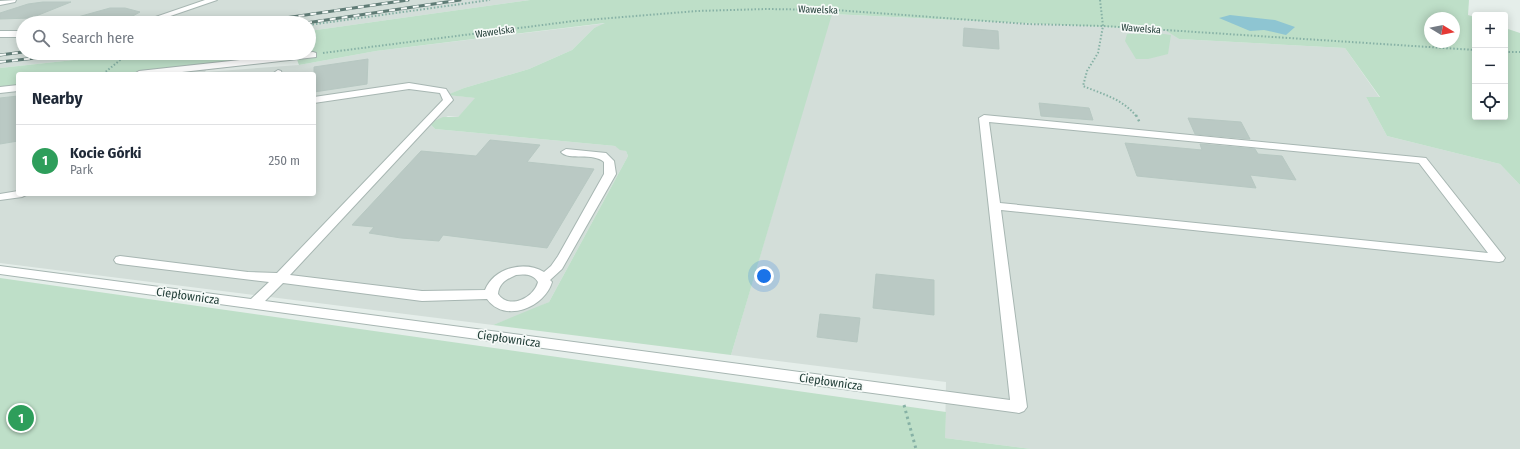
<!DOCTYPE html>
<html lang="en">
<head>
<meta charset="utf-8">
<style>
  body { margin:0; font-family:"Fira Sans Condensed",sans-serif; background:#f2f2f3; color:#1f2937 }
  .controls { position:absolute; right:12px; top:12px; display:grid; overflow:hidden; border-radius:4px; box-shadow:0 2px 10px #0003 }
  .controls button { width:36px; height:36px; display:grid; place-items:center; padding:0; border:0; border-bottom:1px solid #e0e1e3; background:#fff; color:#1f2937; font:20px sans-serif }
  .compass { position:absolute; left:1424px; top:12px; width:36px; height:36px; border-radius:50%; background:#fff; box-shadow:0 2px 10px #0003; rotate:100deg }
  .you { position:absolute; left:764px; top:276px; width:14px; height:14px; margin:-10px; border:3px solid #fff; border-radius:50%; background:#1a73e8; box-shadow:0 0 0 6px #1a73e833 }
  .badge { display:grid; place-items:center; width:26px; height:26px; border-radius:50%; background:#b45309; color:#fff; font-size:13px; font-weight:700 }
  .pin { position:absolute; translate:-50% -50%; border:2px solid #fff; box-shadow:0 1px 4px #0006 }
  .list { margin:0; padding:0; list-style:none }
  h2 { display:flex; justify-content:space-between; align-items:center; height:52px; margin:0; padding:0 16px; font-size:17px }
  h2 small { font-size:13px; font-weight:400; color:#747a83 }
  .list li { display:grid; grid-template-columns:26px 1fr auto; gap:12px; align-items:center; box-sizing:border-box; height:72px; padding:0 16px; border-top:1px solid #e0e1e3 }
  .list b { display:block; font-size:15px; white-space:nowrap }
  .list p { margin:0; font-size:13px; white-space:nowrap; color:#747a83 }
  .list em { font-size:13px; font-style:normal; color:#747a83 }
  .icon { flex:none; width:22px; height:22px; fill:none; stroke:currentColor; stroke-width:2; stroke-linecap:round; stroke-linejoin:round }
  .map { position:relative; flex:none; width:1520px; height:449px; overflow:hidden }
  .search { position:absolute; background:#fff; box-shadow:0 2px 10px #0003; left:16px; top:16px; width:300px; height:44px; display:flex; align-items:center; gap:10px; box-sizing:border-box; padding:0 14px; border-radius:22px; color:#747a83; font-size:15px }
  .panel { position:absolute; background:#fff; box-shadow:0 2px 10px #0003; left:16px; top:72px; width:300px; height:124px; border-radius:4px }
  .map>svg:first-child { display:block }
</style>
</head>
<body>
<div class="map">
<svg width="1520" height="449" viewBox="0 0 1520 449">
  <rect width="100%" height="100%" fill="#e5eeea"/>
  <path fill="#d3ded9" d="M0,0H530L309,31V23H23V53H138L0,68Z
    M831,14L1166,30L1179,39L1345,48L1380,98L1366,97L1387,136L1500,164L1520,185V449H1031L945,438L946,382L731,355Z
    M608,23L594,28L572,50L529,69L464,88L448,95L476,98L458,117L448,116L431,125L435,129L615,146L626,151L628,156L549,302L535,309L493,325L0,263V92L18,90V194H314V74H148L208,67L205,72L299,65L376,51Z"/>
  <path fill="#bedfc8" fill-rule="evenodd" d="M530,0H1469L1468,15L1475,17V117H1505V28L1520,33V185L1500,164L1387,136L1366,97H1380L1345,48L1179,39L1165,30L832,14L731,355L493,325L549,302L628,156L626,151L620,150L615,146L435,129L431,125L432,122L443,117H458L475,98L447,95L464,88L529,69L572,50L594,28L605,23L376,51L299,65L295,54L123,74H18V86L0,88V68L138,53H309V31ZM1430,18H1454V42H1430Z
    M1157,33L1171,35L1168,54L1148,59H1136L1125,41L1127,34Z
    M0,278L946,412L945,438L1031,449H0Z"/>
  <path fill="#8ec5d2" d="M1230,15L1275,20L1295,27L1286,35L1264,30L1250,31L1219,18Z"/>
  <path fill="#bac9c4" stroke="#b7c8c2" d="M71,2L31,18L0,19V13L28,4L43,2Z
    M110,8H125L140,12L120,23H68L67,20Z
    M964,28L998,31L999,49L963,46Z
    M368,59L367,84L314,92V67Z
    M18,96V141L0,144V98Z
    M1039,103L1089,108L1093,120L1041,116Z
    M1188,118L1241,122L1250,139L1195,134Z
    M490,140L540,145L527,162L594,169L547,248L443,235L439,241L401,238L369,233L374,227L352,225L421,151L476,156Z
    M1125,143L1202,150L1200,144L1255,149L1258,154L1282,156L1296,180L1250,175L1256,188L1137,176Z
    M876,274L934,280V315L873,308Z
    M820,314L860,318L857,342L817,337Z"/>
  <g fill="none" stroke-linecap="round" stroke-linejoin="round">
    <g stroke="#a7b6b2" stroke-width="2">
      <path id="minor" d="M16,0L15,2L0,5V1Z
        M205,0H217L150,23H138Z
        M0,31H23V37H0Z
        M313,52L316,53V57L164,74H134L139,71Z
        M278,70L281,71L282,74H272Z
        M409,83L446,89L453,100L290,275L422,291L485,290C494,268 524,260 544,272L551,266L558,256L604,174V162C593,152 569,161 561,152L566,149L606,153L614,161L616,174L562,269L550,280L552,282C545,307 505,324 487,299L422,301L283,283L265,301L1010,400L979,118L984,115L1426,158L1505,258L1503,261L1499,262L1001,210L1027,407L1024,411L1019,413L0,274V266L251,299L269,282L120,264L116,263L114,260L116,257L120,256L248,272L277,273L443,100L440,93L409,89L314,103V97ZM989,122L1419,163L1488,253L1000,203ZM516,275C525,274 533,274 538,282C534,298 509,310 498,294C499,283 507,279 516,275Z
        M18,85V91L0,93V87Z
        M18,191V194H28L22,197L0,200V194Z"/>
    </g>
    <path stroke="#86b1a5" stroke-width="2" stroke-dasharray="1.5 2" stroke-linecap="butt" d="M1100,0L1103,26L1098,53L1087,71L1083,86C1102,94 1123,99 1136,116
      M309,25L490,0
      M1505,52H1520
      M323,53L574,21L697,11L766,9L835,10L1027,24L1103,26L1475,50
      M103,74L125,56L135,53"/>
    <path stroke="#86b1a5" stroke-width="2.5" stroke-dasharray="2 3" stroke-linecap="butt" d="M1136,115L1140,123"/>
    <path stroke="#86b1a5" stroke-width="3" stroke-dasharray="2.5 3.5" stroke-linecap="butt" d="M904,405L916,449"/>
    <use href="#minor" fill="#fff" fill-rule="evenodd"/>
    <g stroke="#5f7b75" stroke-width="3">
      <path id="rail" d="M251,23L408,0
        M306,23L460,0
        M0,55L23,52
        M0,62L80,53"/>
    </g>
    <use href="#rail" stroke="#f6faf8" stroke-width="2" stroke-dasharray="6" stroke-linecap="butt"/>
  </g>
  <g text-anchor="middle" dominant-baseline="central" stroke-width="3.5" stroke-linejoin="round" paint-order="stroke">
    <g font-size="10" fill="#24403a" stroke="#f6faf8">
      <text transform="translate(818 10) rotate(2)">Wawelska</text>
      <text transform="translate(1141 29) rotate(4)">Wawelska</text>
      <text transform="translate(495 32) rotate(-8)">Wawelska</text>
    </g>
    <g font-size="12" fill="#24403a" stroke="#f6faf8">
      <text transform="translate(188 296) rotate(8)">Ciepłownicza</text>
      <text transform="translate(509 339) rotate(8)">Ciepłownicza</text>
      <text transform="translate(831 382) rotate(8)">Ciepłownicza</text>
    </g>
  </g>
</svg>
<div class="controls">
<button>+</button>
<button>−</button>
<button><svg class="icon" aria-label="locate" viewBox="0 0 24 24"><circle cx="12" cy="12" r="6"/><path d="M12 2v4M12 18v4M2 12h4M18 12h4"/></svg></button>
</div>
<svg class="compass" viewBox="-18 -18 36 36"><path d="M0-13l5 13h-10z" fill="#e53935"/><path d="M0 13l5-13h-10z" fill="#747a83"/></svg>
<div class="you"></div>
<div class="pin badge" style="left:21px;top:418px;background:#2e9e5b">1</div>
<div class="search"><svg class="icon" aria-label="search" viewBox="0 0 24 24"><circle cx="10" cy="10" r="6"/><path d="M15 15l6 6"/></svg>Search here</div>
<section class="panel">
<h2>Nearby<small></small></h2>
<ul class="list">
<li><span class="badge" style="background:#2e9e5b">1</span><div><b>Kocie Górki</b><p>Park</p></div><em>250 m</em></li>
</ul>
</section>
</div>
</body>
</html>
